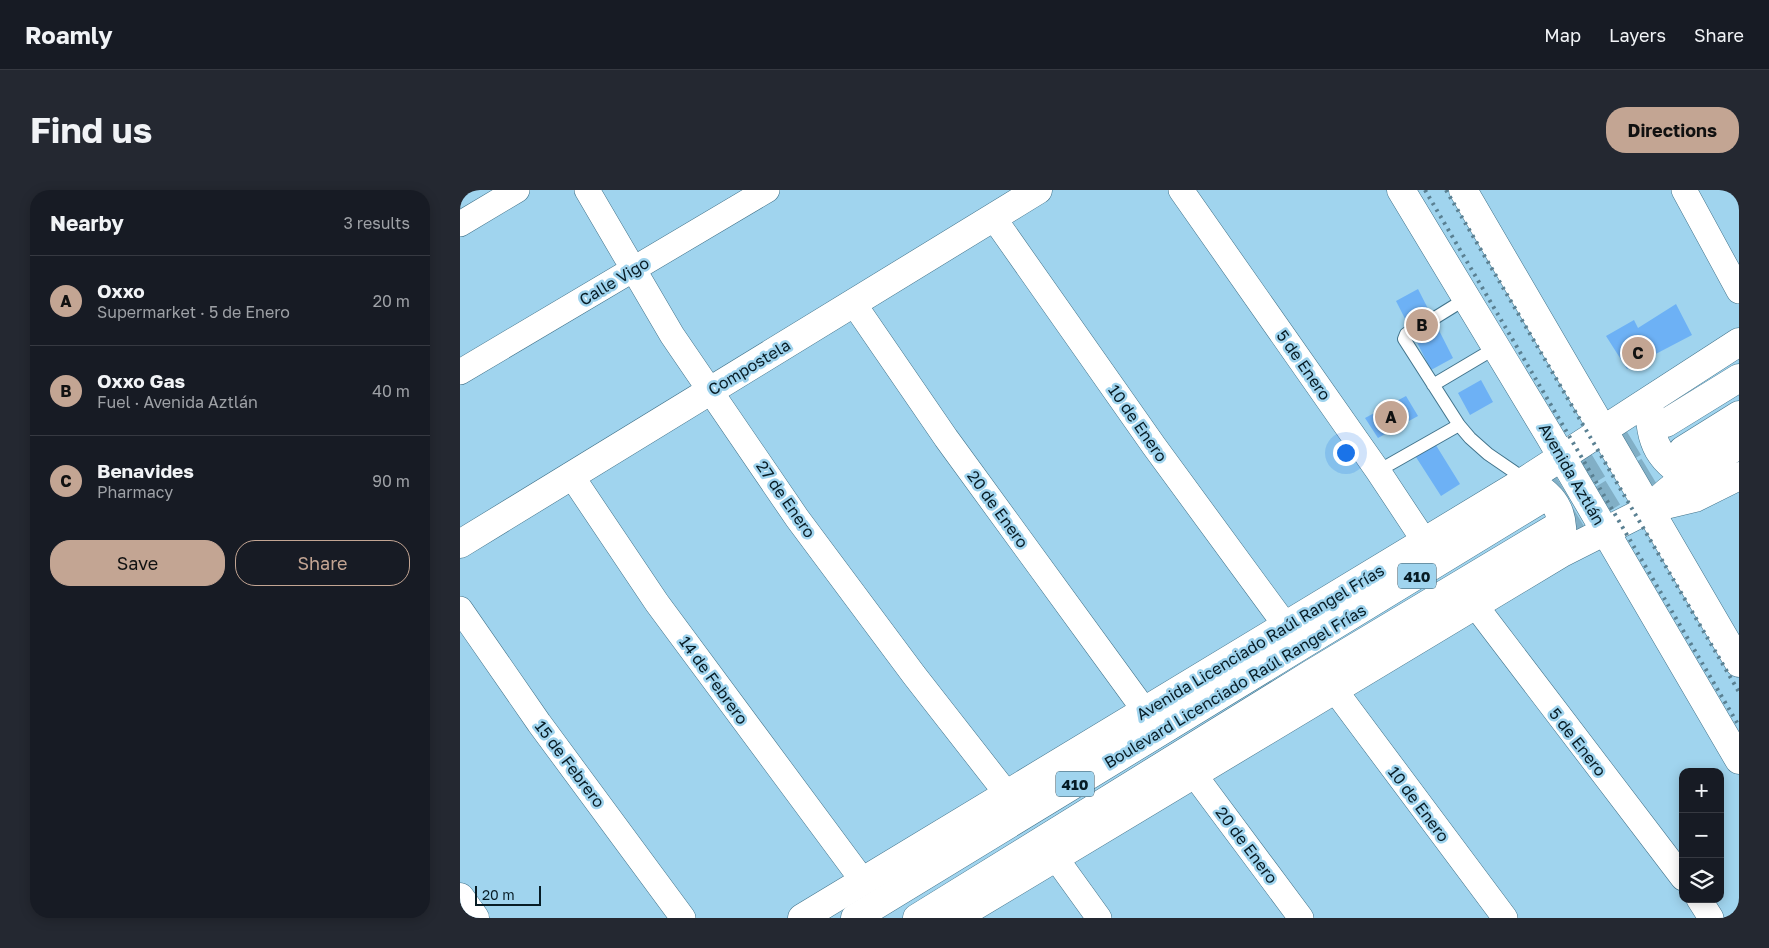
<!DOCTYPE html>
<html lang="en">
<head>
<meta charset="utf-8">
<style>
  body { margin:0; font-family:"Golos Text",sans-serif; background:#242831; color:#f1f3f6 }
  .controls { position:absolute; right:15px; bottom:15px; display:grid; overflow:hidden; border-radius:10px; box-shadow:0 2px 12px #0003 }
  .controls button { width:45px; height:45px; display:grid; place-items:center; padding:0; border:0; border-bottom:1px solid #363941; background:#171b24; color:#f1f3f6; font:25px sans-serif }
  .scale { position:absolute; left:15px; bottom:12px; width:66px; box-sizing:border-box; padding-left:5px; border:2px solid #071c25; border-top:0; font-size:14px; line-height:18px; white-space:nowrap; color:#071c25; -webkit-text-stroke:4px #a0d4ee; paint-order:stroke }
  .you { position:absolute; left:885px; top:262px; width:18px; height:18px; margin:-12px; border:4px solid #fff; border-radius:50%; background:#1a73e8; box-shadow:0 0 0 8px #1a73e833 }
  .badge { display:grid; place-items:center; width:32px; height:32px; border-radius:50%; background:#c3a593; color:#111; font-size:16px; font-weight:700 }
  .pin { position:absolute; translate:-50% -50%; border:2px solid #fff; box-shadow:0 1px 5px #0006 }
  .list { margin:0; padding:0; list-style:none }
  h2 { display:flex; justify-content:space-between; align-items:center; height:65px; margin:0; padding:0 20px; font-size:21px }
  h2 small { font-size:16px; font-weight:400; color:#9ea1a6 }
  .list li { display:grid; grid-template-columns:32px 1fr auto; gap:15px; align-items:center; box-sizing:border-box; height:90px; padding:0 20px; border-top:1px solid #363941 }
  .list b { display:block; font-size:19px; white-space:nowrap }
  .list p { margin:0; font-size:16px; white-space:nowrap; color:#9ea1a6 }
  .list em { font-size:16px; font-style:normal; color:#9ea1a6 }
  .actions { display:flex; gap:10px; padding:15px 20px }
  .actions a { flex:1; padding:11px 0; border:1px solid #c3a593; border-radius:20px; text-align:center; font-size:18px; color:#c3a593 }
  .actions .main { background:#c3a593; color:#111 }
  .icon { flex:none; width:28px; height:28px; fill:none; stroke:currentColor; stroke-width:2; stroke-linecap:round; stroke-linejoin:round }
  .map { position:relative; flex:none; width:1279px; height:728px; overflow:hidden; border-radius:20px }
  header { display:flex; align-items:center; gap:30px; box-sizing:border-box; height:70px; padding:0 25px; background:#171b24; border-bottom:1px solid #363941 }
  header strong { font-size:24px }
  nav { display:flex; gap:28px; margin-inline-start:auto; font-size:18px }
  .intro { display:flex; align-items:center; justify-content:space-between; box-sizing:border-box; height:120px; padding:0 30px }
  h1 { margin:0; font-size:35px }
  .button { padding:12px 22px; border-radius:20px; background:#c3a593; color:#111; font-size:18px; font-weight:700 }
  main { display:flex; gap:30px; padding:0 30px }
  aside { flex:1; background:#171b24; border-radius:20px; box-shadow:0 2px 12px #0003 }
  .map>svg:first-child { display:block }
</style>
</head>
<body>
<header>
<strong>Roamly</strong>
<nav><a>Map</a><a>Layers</a><a>Share</a></nav>
</header>
<div class="intro"><h1>Find us</h1><a class="button">Directions</a></div>
<main>
<aside>
<h2>Nearby<small>3 results</small></h2>
<ul class="list">
<li><span class="badge">A</span><div><b>Oxxo</b><p>Supermarket · 5 de Enero</p></div><em>20 m</em></li>
<li><span class="badge">B</span><div><b>Oxxo Gas</b><p>Fuel · Avenida Aztlán</p></div><em>40 m</em></li>
<li><span class="badge">C</span><div><b>Benavides</b><p>Pharmacy</p></div><em>90 m</em></li>
</ul>
<div class="actions"><a class="main">Save</a><a>Share</a></div>
</aside>
<div class="map">
<svg width="1279" height="728" viewBox="0 0 1279 728">
  <rect width="100%" height="100%" fill="#a0d4ee"/>
  <path fill="#6db1f5" d="M958,99L993,168L971,180L936,111Z
    M1216,114L1232,145L1167,179L1146,146L1174,130L1178,138Z
    M1021,190L1033,212L1010,225L998,203Z
    M946,206L958,226L918,248L905,228Z
    M974,252L1000,294L981,306L954,264Z"/>
  <g fill="none" stroke-linecap="round" stroke-linejoin="round">
    <path stroke="#81afc6" stroke-width="28" stroke-dasharray="28 14" stroke-linecap="butt" d="M1078,311L1206,233
      M1093,339L1223,260"/>
    <g stroke="#41738b" stroke-width="14">
      <path id="service" d="M973,129L1007,108
        M951,141L946,144L944,149L999,235L1010,248L1028,264L1066,290
        M973,195L1037,157
        M918,281L999,235"/>
    </g>
    <g stroke="#41738b" stroke-width="26">
      <path id="minor" d="M127,0L212,145L337,328L454,485L547,604
        M721,0L918,281L965,352
        M1224,0L1279,101
        M533,27L694,256L826,436
        M0,34L57,0
        M394,114L486,248L685,521
        M0,182L307,0
        M111,285L197,413L403,691
        M1015,415L1223,688
        M0,419L79,533L223,728
        M874,499L1045,728
        M733,583L841,728
        M595,667L639,728
        M1239,709L1251,728"/>
    </g>
    <g stroke="#41738b" stroke-width="29">
      <path id="tertiary" d="M1190,210C1187,259 1204,276 1246,297
        M1066,290C1101,310 1104,324 1102,363
        M0,354L578,0
        M0,707L15,728
        M342,728L1066,290L1279,152
        M495,728L1102,363L1189,319L1235,308L1279,286"/>
    </g>
    <g stroke="#41738b" stroke-width="29">
      <path id="secondary" d="M941,0L1089,245L1279,570
        M1003,0L1279,473"/>
    </g>
    <g stroke="#41738b" stroke-width="29">
      <path id="primary" d="M1206,233L1279,188
        M1223,260L1279,225
        M1189,319C1215,291 1246,274 1279,255
        M395,728L1078,311
        M457,728L851,484L1093,339"/>
    </g>
    <use href="#service" stroke="#fff" stroke-width="12"/>
    <use href="#minor" stroke="#fff" stroke-width="25"/>
    <use href="#tertiary" stroke="#fff" stroke-width="28"/>
    <use href="#secondary" stroke="#fff" stroke-width="28"/>
    <use href="#primary" stroke="#fff" stroke-width="28"/>
    <path stroke="#5a8092" stroke-width="4" stroke-dasharray="2.5 5" stroke-linecap="butt" d="M965,0L1279,536
      M986,0L1279,502"/>
  </g>
  <g text-anchor="middle" dominant-baseline="central" stroke-width="5" stroke-linejoin="round" paint-order="stroke">
    <g fill="#a0d4ee" stroke="#355361" stroke-width="1">
      <rect x="938" y="373.5" width="38" height="25" rx="4"/>
      <rect x="596" y="581.5" width="38" height="25" rx="4"/>
    </g>
    <g font-size="15" font-weight="bold" fill="#071c25">
      <text x="957" y="386">410</text>
      <text x="615" y="594">410</text>
    </g>
    <g font-size="16" fill="#071c25" stroke="#a0d4ee">
      <text transform="translate(154 91) rotate(-31)">Calle Vigo</text>
      <text transform="translate(844 175) rotate(55)">5 de Enero</text>
      <text transform="translate(289 177) rotate(-31)">Compostela</text>
      <text transform="translate(678 233) rotate(55)">10 de Enero</text>
      <text transform="translate(1112 284) rotate(60)">Avenida Aztlán</text>
      <text transform="translate(326 309) rotate(55)">27 de Enero</text>
      <text transform="translate(538 319) rotate(54)">20 de Enero</text>
      <text transform="translate(800 452) rotate(-31)">Avenida Licenciado Raúl Rangel Frías</text>
      <text transform="translate(254 490) rotate(54)">14 de Febrero</text>
      <text transform="translate(775 496) rotate(-31)">Boulevard Licenciado Raúl Rangel Frías</text>
      <text transform="translate(1118 552) rotate(52)">5 de Enero</text>
      <text transform="translate(110 574) rotate(53)">15 de Febrero</text>
      <text transform="translate(959 614) rotate(53)">10 de Enero</text>
      <text transform="translate(787 655) rotate(53)">20 de Enero</text>
    </g>
  </g>
</svg>
<div class="controls">
<button>+</button>
<button>−</button>
<button><svg class="icon" aria-label="layers" viewBox="0 0 24 24"><path d="M12 4l9 5-9 5-9-5zM3 14l9 5 9-5"/></svg></button>
</div>
<div class="scale">20 m</div>
<div class="you"></div>
<div class="pin badge" style="left:931px;top:227px">A</div>
<div class="pin badge" style="left:962px;top:135px">B</div>
<div class="pin badge" style="left:1178px;top:163px">C</div>
</div>
</main>
</body>
</html>
